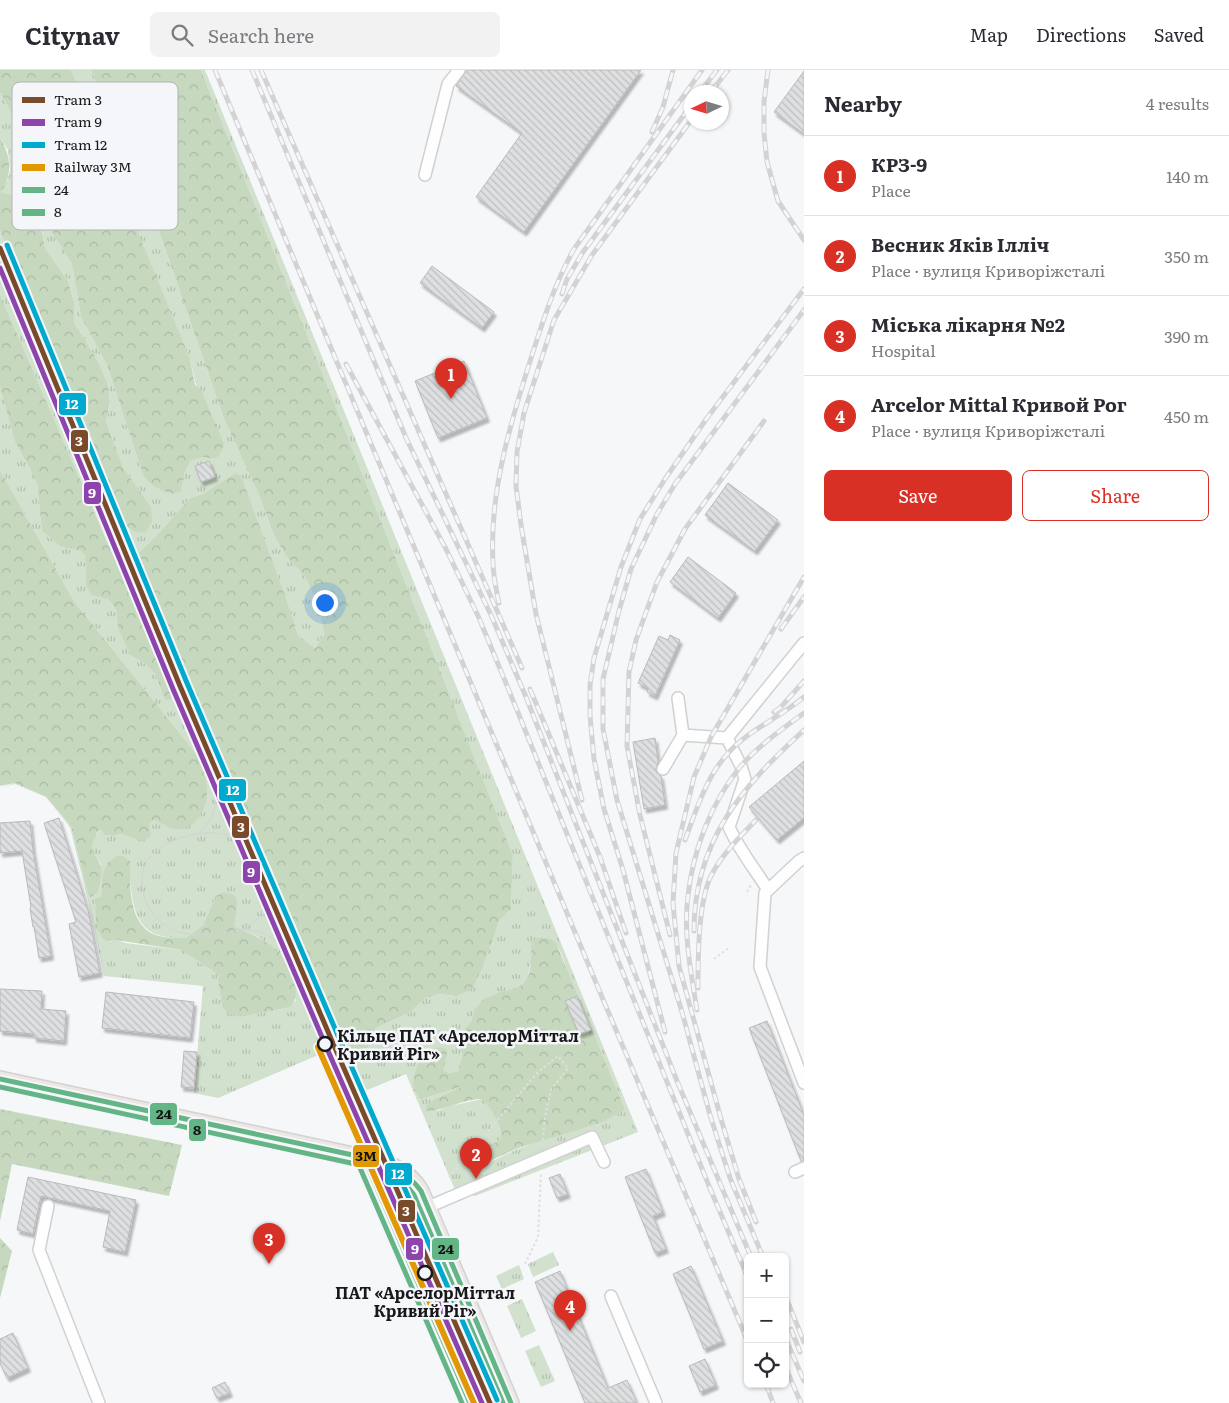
<!DOCTYPE html>
<html lang="en">
<head>
<meta charset="utf-8">
<style>
  body { margin:0; font-family:Literata,serif; background:#f2f2f3; color:#2b2b33 }
  .controls { position:absolute; right:15px; bottom:15px; display:grid; overflow:hidden; border-radius:8px; box-shadow:0 1px 4px #0004 }
  .controls button { width:45px; height:45px; display:grid; place-items:center; padding:0; border:0; border-bottom:1px solid #e1e1e2; background:#fff; color:#2b2b33; font:25px sans-serif }
  .compass { position:absolute; left:684px; top:15px; width:45px; height:45px; border-radius:50%; background:#fff; box-shadow:0 1px 4px #0004; rotate:266deg }
  .you { position:absolute; left:324px; top:532px; width:18px; height:18px; margin:-12px; border:4px solid #fff; border-radius:50%; background:#1a73e8; box-shadow:0 0 0 8px #1a73e833 }
  .badge { display:grid; place-items:center; width:32px; height:32px; border-radius:50%; background:#d93025; color:#fff; font-size:16px; font-weight:700 }
  .pin { position:absolute; translate:-50% -41px; filter:drop-shadow(0 1px 2px #0008) }
  .pin::after { content:''; position:absolute; top:26px; width:18px; height:15px; background:inherit; clip-path:polygon(0 0,100% 0,50% 100%) }
  .list { margin:0; padding:0; list-style:none }
  h2 { display:flex; justify-content:space-between; align-items:center; height:65px; margin:0; padding:0 20px; font-size:21px }
  h2 small { font-size:16px; font-weight:400; color:#7c7c81 }
  .list li { display:grid; grid-template-columns:32px 1fr auto; gap:15px; align-items:center; box-sizing:border-box; height:80px; padding:0 20px; border-top:1px solid #e1e1e2 }
  .list b { display:block; font-size:19px; white-space:nowrap }
  .list p { margin:0; font-size:16px; white-space:nowrap; color:#7c7c81 }
  .list em { font-size:16px; font-style:normal; color:#7c7c81 }
  .actions { display:flex; gap:10px; padding:15px 20px }
  .actions a { flex:1; padding:11px 0; border:1px solid #d93025; border-radius:8px; text-align:center; font-size:18px; color:#d93025 }
  .actions .main { background:#d93025; color:#fff }
  .icon { flex:none; width:28px; height:28px; fill:none; stroke:currentColor; stroke-width:2; stroke-linecap:round; stroke-linejoin:round }
  .map { position:relative; flex:none; width:804px; height:1333px; overflow:hidden }
  header { display:flex; align-items:center; gap:30px; box-sizing:border-box; height:70px; padding:0 25px; background:#fff; border-bottom:1px solid #e1e1e2 }
  header strong { font-size:24px }
  nav { display:flex; gap:28px; margin-inline-start:auto; font-size:18px }
  .search { width:350px; height:45px; background:#f2f2f3; display:flex; align-items:center; gap:12px; box-sizing:border-box; padding:0 18px; border-radius:8px; color:#7c7c81; font-size:19px }
  main { display:flex }
  aside { flex:1; background:#fff }
  .map>svg:first-child { display:block }
</style>
</head>
<body>
<header>
<strong>Citynav</strong>
<div class="search"><svg class="icon" aria-label="search" viewBox="0 0 24 24"><circle cx="10" cy="10" r="6"/><path d="M15 15l6 6"/></svg>Search here</div>
<nav><a>Map</a><a>Directions</a><a>Saved</a></nav>
</header>
<main>
<div class="map">
<svg width="804" height="1333" viewBox="0 0 804 1333">
  <defs>
    <pattern id="grass-tufts" width="24" height="20" patternUnits="userSpaceOnUse" patternTransform="scale(1.25)"><rect width="24" height="20" fill="#d2e0ce"/><path d="M3 7l-1-3M5 7V3M7 7l1-3M15 17l-1-3M17 17v-4M19 17l1-3" fill="none" stroke="#b4bfb0"/></pattern>
    <pattern id="forest-crowns" width="20" height="18" patternUnits="userSpaceOnUse" patternTransform="scale(1.25)"><rect width="20" height="18" fill="#c6d9bf"/><path d="M2 6a3 3 0 1 1 6 0M12 15a3 3 0 1 1 6 0" fill="none" stroke="#a9baa4"/></pattern>
    <pattern id="building-back-hatch" width="6" height="6" patternUnits="userSpaceOnUse" patternTransform="scale(1.25)"><rect width="6" height="6" fill="#dedfe0"/><path d="M-1 5l2 2M0 0l6 6M5-1l2 2" fill="none" stroke="#bebfc0"/></pattern>
    <filter id="shadow"><feDropShadow dx="2.5" dy="4" stdDeviation="1" flood-color="#0004"/></filter>
  </defs>
  <rect width="100%" height="100%" fill="#f6f7f9"/>
  <path fill="url(#grass-tufts)" fill-rule="evenodd" d="M71,0H91L101,26L139,103L224,349L258,423L275,468L287,487L305,507L319,536L324,565L315,578L298,565L287,530L241,407L236,404L203,424L190,428L155,467L138,483L174,581L200,636L281,826L346,987L362,992L376,958L411,942L425,928L439,924L456,926L492,869L499,851L511,839L513,785L330,322L201,0H205L638,1062L475,1126L455,1120L406,1004L360,1023L337,977L218,1028L194,1023L203,916L104,906L91,843L70,757L46,727L15,714L0,718L15,713L46,727L71,756L88,825L98,822L101,794L93,784V772L96,767L97,763L101,760L104,765L114,766L120,762L136,769L149,761V752L154,750L161,753L205,704L202,691L74,531L0,400V316L37,414L42,461L61,477L80,481L85,486L86,516L91,525L109,530L116,540L118,559L130,585L145,594L156,605L162,623L172,629L169,614L0,224V161C37,259 78,355 121,451L130,460L151,437L123,397L106,351L110,334L108,315L99,293L74,252V232L68,211L45,178L42,162L24,128L1,122L8,109L10,100L8,80L0,68V22L23,66L36,86L88,50ZM71,106L179,264L190,289L213,389L203,387L191,391L185,402L181,420L173,424C160,421 150,416 143,405L107,295L81,247L72,194L62,176L56,110ZM130,808C132,831 135,861 162,866C170,868 178,868 186,868L203,855L214,830L234,850V856L262,869L296,930L291,937L241,947L222,937L217,904L181,880L126,873L116,870L109,872L102,813ZM543,867C558,871 559,879 565,893L601,1053C558,1066 514,1075 477,1101L491,1074L501,1070C505,1055 492,1040 482,1029L450,1036L437,1041V1028L468,1014L422,1029C406,1013 416,995 429,981L447,985L442,1001L450,1003L458,1001L462,986L458,966L470,953L476,937L493,925L520,917L527,911L536,868Z
    M553,1182L559,1195L533,1207L528,1194Z
    M519,1195L524,1209L502,1219L496,1206Z
    M522,1229L536,1261L521,1268L507,1236Z
    M539,1275L555,1311L541,1317L525,1281Z"/>
  <path fill="url(#forest-crowns)" d="M0,0H71C77,13 91,50 90,64C88,91 64,99 42,93L23,66L0,22Z
    M91,0H201L330,322L513,785L511,839L499,851L483,896L472,919L456,926L439,924L425,928L411,942L376,958L362,992L354,994L346,987L281,826L200,636L174,581L138,483L155,467L190,428L203,424L236,403L241,406L287,530L298,565L315,578L324,565L319,536L305,507L287,487L275,468L258,423L224,349L139,103L101,26Z
    M0,68C11,85 13,105 1,122L24,128L42,162L45,178L68,211L74,232V252L99,293L108,315L110,333L106,351L123,397L151,437L152,452L146,462C134,463 129,460 121,451L77,354L19,213L0,161Z
    M85,98C97,101 111,103 118,114L190,289L195,315L201,320L224,374L219,386L213,389L203,387L191,391L185,402L181,421L173,424C160,421 150,416 143,405L107,295L81,247L72,194L48,155L39,123L44,111C61,110 70,105 85,98Z
    M0,224L169,615L172,629L166,630L162,623L156,605L145,594L130,585L118,559L116,540L109,530L91,525L86,516L85,486L80,481L61,477L42,461L37,414L30,398L15,371L0,316Z
    M0,400L74,531L202,691C208,713 212,735 194,753C190,756 181,760 176,759C169,758 160,753 154,750L149,753L151,766L146,770L136,769L120,763L114,766L104,765L101,760L97,762L96,767L93,772C92,789 94,781 100,794C104,800 99,815 98,822L91,827L88,825L71,756L46,727L15,713L0,716Z
    M117,786H123L130,791C130,812 128,850 151,863C161,868 175,868 186,868L203,855L214,830L216,826L224,822L232,824L236,827L237,833L234,856C263,870 282,875 293,908C296,919 298,927 291,937L241,947L230,944L222,937L217,904L181,880L116,870C94,877 95,844 96,830L102,826C102,809 101,795 117,786Z
    M542,867L551,869L556,873L625,1040L601,1053L521,1077L496,1088L477,1101L470,1103L466,1098L479,1079L501,1070C504,1055 491,1040 482,1029C462,1029 445,1041 426,1041V1035L437,1028L463,1016L422,1029C420,1027 418,1026 416,1023C406,1008 426,969 446,979L447,985L443,1001L450,1003L458,1001L462,986L458,966C462,961 468,956 471,951C473,946 473,940 477,936C508,906 534,938 531,873L536,868Z
    M0,1039L182,1075L169,1126L12,1094L0,1151Z
    M0,1168L12,1181L0,1228Z"/>
  <path fill="url(#building-back-hatch)" stroke="#bababb" filter="url(#shadow)" d="M467,0H641L524,162L476,127L522,63L456,16Z
    M804,1V64L774,42Z
    M432,196L494,242L482,258L420,213Z
    M464,291L487,348L438,368L415,311Z
    M209,391L215,407L201,412L195,396Z
    M728,413L778,450L755,481L705,445Z
    M688,487L736,523L718,548L670,512Z
    M670,565L680,570L655,626L647,622L648,618L638,613L659,566L668,570Z
    M655,668L658,692L656,699L657,703L661,706L665,735L644,739L633,672Z
    M804,691V748L777,770L749,737Z
    M59,748L88,840L100,903L79,907L69,854L76,852L44,753Z
    M30,751L33,781L51,886L39,888L34,856L33,857L30,838L31,837L22,781L0,783V753Z
    M0,919L42,921L41,939L66,941L64,971L34,968V964L0,961Z
    M106,922L194,932L190,968L102,958Z
    M577,926L591,960L579,964L565,931Z
    M767,951L804,1045V1091H801L749,958Z
    M184,981L197,982L194,1018L181,1017Z
    M646,1099L663,1142L653,1146L666,1179L655,1183L625,1107Z
    M560,1104L568,1124L557,1128L549,1108Z
    M28,1107L136,1130L125,1182L103,1177L110,1141L41,1126L33,1164L17,1160Z
    M691,1196L723,1271L704,1279L673,1204Z
    M560,1201L608,1318L627,1310L637,1333H585L535,1212Z
    M13,1263L28,1298L7,1308L0,1293V1269Z
    M705,1289L716,1315L700,1322L689,1296Z
    M225,1312L230,1323L217,1328L212,1318Z"/>
  <g fill="none" stroke-linecap="round" stroke-linejoin="round">
    <g stroke="#d0d1d2" stroke-width="14">
      <path id="minor" d="M425,105L448,14L459,0
        M678,628L683,665
        M663,699L683,665L727,668
        M804,788L799,791L765,823L760,897L804,1013
        M768,820C755,799 739,780 729,757L745,709L741,696L727,668L804,573
        M795,1102L804,1098
        M48,1136L39,1180L99,1333
        M428,1137L592,1067L604,1092
        M611,1226L656,1333"/>
    </g>
    <g stroke="#d2d2d3" stroke-width="18">
      <path id="major" d="M0,1009L339,1082C369,1090 404,1091 421,1121L511,1333
        M364,1088L470,1333"/>
    </g>
    <path stroke="#dfdfe0" stroke-width="2" stroke-dasharray="2.5 2.5" stroke-linecap="butt" d="M747,822L751,815
      M714,889L730,877
      M449,1107L538,1002L558,986L568,998L551,1020L545,1047L542,1077
      M525,1194L538,1167L541,1102"/>
    <use href="#minor" stroke="#fefefe" stroke-width="11"/>
    <use href="#major" stroke="#ede7e4" stroke-width="15"/>
    <path stroke="#d3d3d4" stroke-width="1" d="M196,765C219,745 217,734 212,706
      M252,783C244,775 238,769 227,765C201,757 149,771 143,801C140,815 143,829 151,841C168,866 196,867 223,863C232,862 241,859 250,860C264,861 276,870 286,879
      M240,860C262,850 265,840 266,817"/>
    <g stroke="#d3d3d4" stroke-width="5">
      <path id="rail" d="M215,0L602,927L748,1272
        M252,0L407,370L491,545L526,627L677,1011L751,1187
        M261,0L522,598
        M768,0L764,32V63L767,92L778,131L804,170
        M700,22L717,0
        M711,22L728,0
        M652,62L663,37L673,0
        M562,224L567,209L583,182L692,34
        M346,294L446,479L479,548L517,640L709,1116L748,1208
        M499,533C496,519 493,506 493,492C489,422 511,351 532,285C544,248 555,213 574,179L702,0
        M781,559L804,527
        M530,619L600,787L626,863
        M774,642L781,637L804,611
        M582,730L536,544L521,455L516,416L517,382L524,343L554,250L592,185L692,49
        M685,770C700,730 710,693 747,666C765,653 786,642 804,627
        M694,861C694,771 742,717 804,660
        M670,865L640,745L627,676L629,602L636,570L657,512L685,459L764,351
        M698,918C698,888 698,829 712,804C723,783 740,767 756,750
        M697,940C691,902 683,864 688,826C693,780 711,733 740,697C758,676 782,659 804,643
        M665,962L623,800L604,739L594,689L590,646V615L594,588L621,497L640,449L665,409L707,348L804,219
        M756,1152L739,1109L721,1049L679,896L673,833L676,783L694,707L711,667L804,507
        M763,1187L730,1108L710,1045L682,942L617,730L603,659V609L619,541L631,499L657,444L675,414L804,240
        M785,1225L804,1272
        M791,1259L800,1282
        M785,1267L804,1311
        M785,1296L801,1333
        M766,1314L773,1333"/>
    </g>
    <use href="#rail" stroke="#f5f6fa" stroke-width="3" stroke-dasharray="9" stroke-linecap="butt"/>
    <g stroke="#f5f6fa" stroke-width="9">
      <path id="bus-1" d="M0,1009L362,1087C387,1093 406,1100 421,1121L511,1333
        M364,1088L470,1333"/>
    </g>
    <g stroke="#f5f6fa" stroke-width="9">
      <path id="bus-2" d="M0,1017L360,1095C383,1100 401,1106 414,1125L503,1333
        M357,1091L462,1333"/>
    </g>
    <use href="#bus-1" stroke="#64b586" stroke-width="5"/>
    <use href="#bus-2" stroke="#64b586" stroke-width="5"/>
    <g stroke="#f5f6fa" stroke-width="10">
      <path id="rail-1" d="M318,977L474,1333"/>
    </g>
    <use href="#rail-1" stroke="#e19803" stroke-width="6"/>
    <g stroke="#f5f6fa" stroke-width="9">
      <path id="tram-1" d="M0,178L180,616L332,971L490,1333"/>
    </g>
    <g stroke="#f5f6fa" stroke-width="9">
      <path id="tram-2" d="M0,198L173,619L325,974L482,1333"/>
    </g>
    <g stroke="#f5f6fa" stroke-width="9">
      <path id="tram-3" d="M7,175L187,613L339,968L497,1330"/>
    </g>
    <use href="#tram-1" stroke="#7a4b2a" stroke-width="5"/>
    <use href="#tram-2" stroke="#8e44ad" stroke-width="5"/>
    <use href="#tram-3" stroke="#00a9ce" stroke-width="5"/>
  </g>
  <g fill="#f5f6fa" stroke="#18181a" stroke-width="2.5">
    <circle cx="325" cy="974" r="7"/>
    <circle cx="425" cy="1203" r="7"/>
  </g>
  <g text-anchor="middle" dominant-baseline="central" stroke-width="5" stroke-linejoin="round" paint-order="stroke">
    <g font-size="16" font-weight="bold" fill="#18181a" stroke="#f5f6fa" text-anchor="start">
      <text x="337" y="965">Кільце ПАТ «АрселорМіттал<tspan x="337" dy="18">Кривий Ріг»</tspan></text>
      <text x="425" y="1222" text-anchor="middle">ПАТ «АрселорМіттал<tspan x="425" dy="18">Кривий Ріг»</tspan></text>
    </g>
  </g>
  <rect x="12" y="12" width="166" height="148" rx="8" fill="#f5f6fa" stroke="#b3b3b7" stroke-width="1"/>
  <rect x="22" y="27" width="23" height="6" fill="#7a4b2a"/>
  <rect x="22" y="49" width="23" height="7" fill="#8e44ad"/>
  <rect x="22" y="72" width="23" height="6" fill="#00a9ce"/>
  <rect x="22" y="94" width="23" height="7" fill="#e19803"/>
  <rect x="22" y="117" width="23" height="6" fill="#64b586"/>
  <rect x="22" y="139" width="23" height="7" fill="#64b586"/>
  <g font-size="14" fill="#18181a">
    <text x="54" y="35">Tram 3</text>
    <text x="54" y="57">Tram 9</text>
    <text x="54" y="80">Tram 12</text>
    <text x="54" y="102">Railway 3М</text>
    <text x="54" y="125">24</text>
    <text x="54" y="147">8</text>
  </g>
  <g stroke="#f5f6fa" stroke-width="2">
    <rect x="58" y="322" width="29" height="24" rx="5" fill="#00a9ce"/>
    <rect x="70" y="359" width="19" height="24" rx="5" fill="#7a4b2a"/>
    <rect x="83" y="411" width="19" height="24" rx="5" fill="#8e44ad"/>
    <rect x="218" y="708" width="29" height="24" rx="5" fill="#00a9ce"/>
    <rect x="231" y="745" width="19" height="24" rx="5" fill="#7a4b2a"/>
    <rect x="242" y="790" width="19" height="24" rx="5" fill="#8e44ad"/>
    <rect x="149" y="1032" width="29" height="24" rx="5" fill="#64b586"/>
    <rect x="188" y="1048" width="19" height="24" rx="5" fill="#64b586"/>
    <rect x="352" y="1074" width="28" height="24" rx="5" fill="#e19803"/>
    <rect x="384" y="1092" width="29" height="24" rx="5" fill="#00a9ce"/>
    <rect x="397" y="1129" width="19" height="24" rx="5" fill="#7a4b2a"/>
    <rect x="431" y="1167" width="29" height="24" rx="5" fill="#64b586"/>
    <rect x="405" y="1167" width="19" height="24" rx="5" fill="#8e44ad"/>
  </g>
  <g font-size="14" text-anchor="middle" font-weight="bold" fill="#fff">
    <text x="72" y="339">12</text>
    <text x="79" y="376">3</text>
    <text x="92" y="428">9</text>
    <text x="233" y="725">12</text>
    <text x="241" y="762">3</text>
    <text x="251" y="807">9</text>
    <text x="398" y="1109">12</text>
    <text x="406" y="1146">3</text>
    <text x="415" y="1184">9</text>
  </g>
  <g font-size="14" text-anchor="middle" font-weight="bold" fill="#111">
    <text x="164" y="1049">24</text>
    <text x="197" y="1065">8</text>
    <text x="366" y="1091">3М</text>
    <text x="446" y="1184">24</text>
  </g>
</svg>
<div class="controls">
<button>+</button>
<button>−</button>
<button><svg class="icon" aria-label="locate" viewBox="0 0 24 24"><circle cx="12" cy="12" r="6"/><path d="M12 2v4M12 18v4M2 12h4M18 12h4"/></svg></button>
</div>
<svg class="compass" viewBox="-18 -18 36 36"><path d="M0-13l5 13h-10z" fill="#e53935"/><path d="M0 13l5-13h-10z" fill="#7c7c81"/></svg>
<div class="you"></div>
<div class="pin badge" style="left:451px;top:329px">1</div>
<div class="pin badge" style="left:476px;top:1109px">2</div>
<div class="pin badge" style="left:269px;top:1194px">3</div>
<div class="pin badge" style="left:570px;top:1261px">4</div>
</div>
<aside>
<h2>Nearby<small>4 results</small></h2>
<ul class="list">
<li><span class="badge">1</span><div><b>КРЗ-9</b><p>Place</p></div><em>140 m</em></li>
<li><span class="badge">2</span><div><b>Весник Яків Ілліч</b><p>Place · вулиця Криворіжсталі</p></div><em>350 m</em></li>
<li><span class="badge">3</span><div><b>Міська лікарня №2</b><p>Hospital</p></div><em>390 m</em></li>
<li><span class="badge">4</span><div><b>Arcelor Mittal Кривой Рог</b><p>Place · вулиця Криворіжсталі</p></div><em>450 m</em></li>
</ul>
<div class="actions"><a class="main">Save</a><a>Share</a></div>
</aside>
</main>
</body>
</html>
